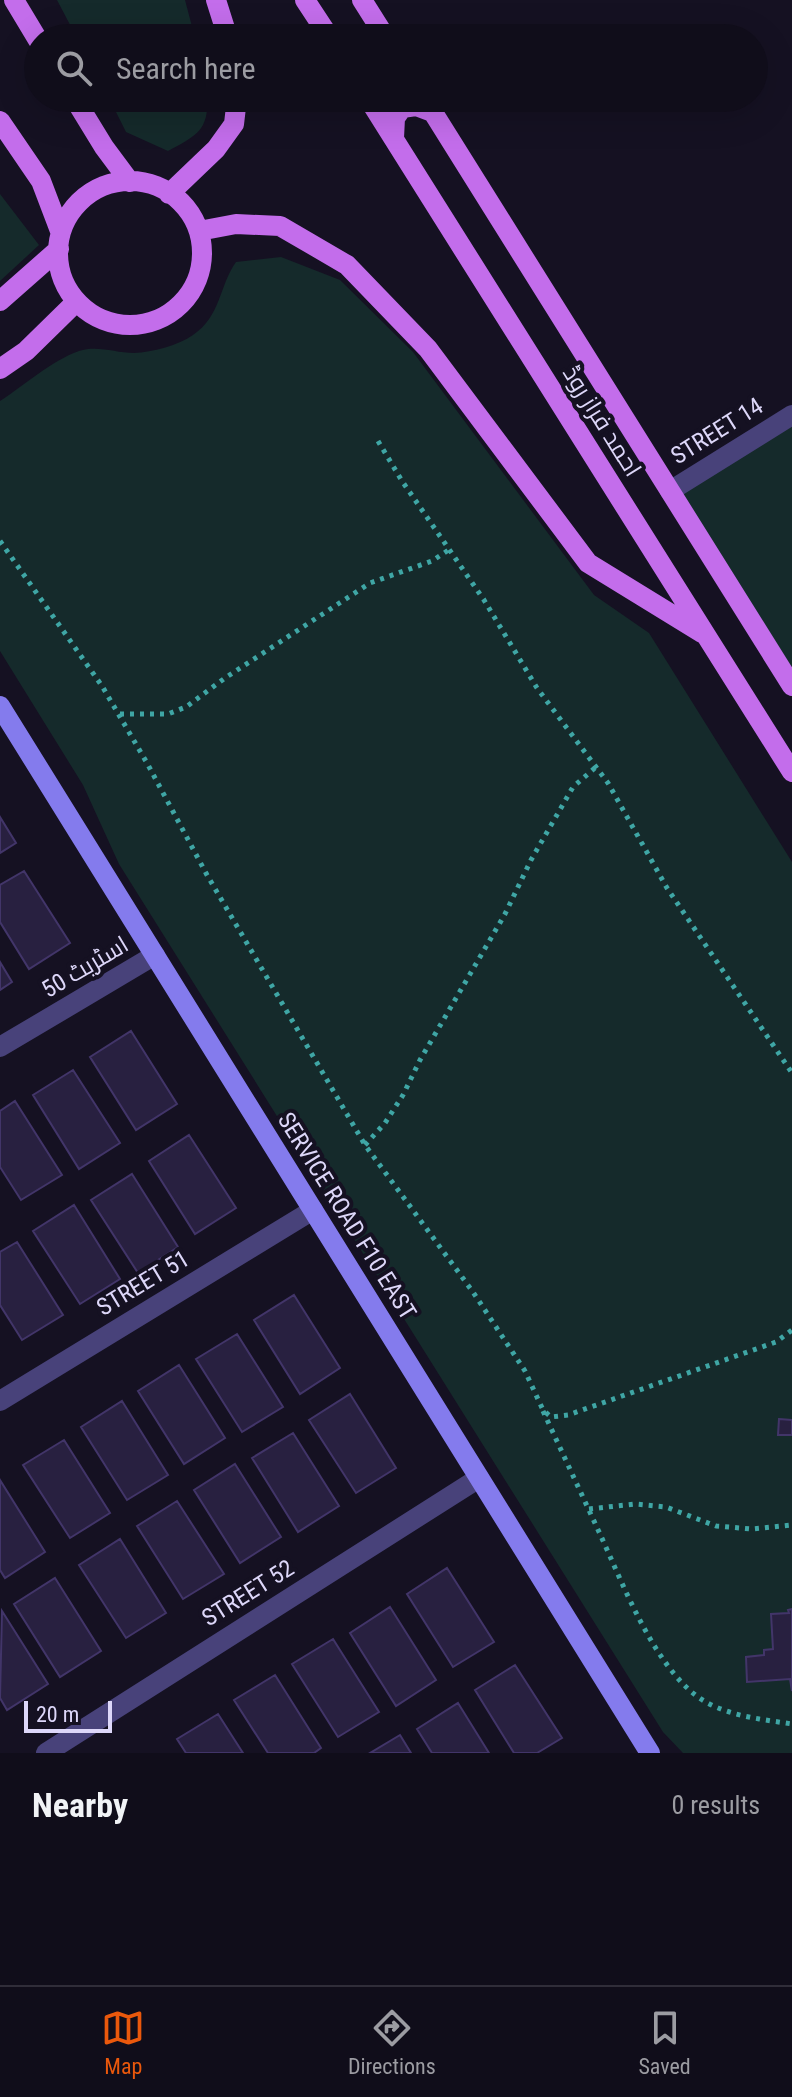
<!DOCTYPE html>
<html lang="en">
<head>
<meta charset="utf-8">
<style>
  body { margin:0; font-family:"Roboto Condensed",Cairo,sans-serif; background:#1e1b27; color:#f1f3f6 }
  .scale { position:absolute; left:24px; bottom:20px; width:88px; box-sizing:border-box; padding-left:8px; border:4px solid #ddd7f9; border-top:0; font-size:22px; line-height:28px; white-space:nowrap; color:#ddd7f9; -webkit-text-stroke:6px #151122; paint-order:stroke }
  .list { margin:0; padding:0; list-style:none }
  h2 { display:flex; justify-content:space-between; align-items:center; height:104px; margin:0; padding:0 32px; font-size:34px }
  h2 small { font-size:26px; font-weight:400; color:#9c9ca2 }
  .icon { flex:none; width:44px; height:44px; fill:none; stroke:currentColor; stroke-width:2; stroke-linecap:round; stroke-linejoin:round }
  .map { position:relative; flex:none; width:792px; height:1753px; overflow:hidden }
  .search { position:absolute; background:#100d1a; box-shadow:0 8px 32px #0002; left:24px; right:24px; top:24px; height:88px; display:flex; align-items:center; gap:20px; box-sizing:border-box; padding:0 28px; border-radius:44px; color:#9c9ca2; font-size:30px }
  .sheet { height:232px; background:#100d1a }
  nav { display:flex; justify-content:space-around; align-items:center; box-sizing:border-box; height:112px; border-top:2px solid #302d39; background:#100d1a; font-size:22px; color:#9c9ca2 }
  nav a { display:grid; justify-items:center; gap:4px }
  nav .on { color:#ea580c }
  .map>svg:first-child { display:block }
</style>
</head>
<body>
<div class="map">
<svg width="792" height="1753" viewBox="0 0 792 1753">
  <rect width="100%" height="100%" fill="#151122"/>
  <path fill="#152a2b" d="M57,0H185L195,38H77Z
    M109,98H207C209,131 195,136 168,151L126,132Z
    M0,194L39,245L0,281Z
    M281,257L340,280L413,352L594,595L649,633L792,862V1753H683L663,1732L119,864L83,785L0,651V401C25,385 51,361 79,351C98,345 115,353 134,353C153,352 177,346 193,335C221,316 219,286 236,262Z
    M792,415V686L670,492Z"/>
  <path fill="#282040" stroke="#423569" stroke-width="2" d="M0,817L16,843L0,853Z
    M24,871L70,943L29,969L0,922V885Z
    M0,962L12,982L0,990Z
    M131,1031L177,1104L136,1130L90,1057Z
    M73,1070L120,1143L79,1169L33,1095Z
    M15,1101L62,1175L21,1200L0,1167V1111Z
    M189,1135L236,1208L195,1234L149,1161Z
    M132,1174L178,1247L138,1273L91,1200Z
    M74,1205L120,1279L80,1304L33,1231Z
    M17,1242L63,1315L22,1340L0,1305V1252Z
    M294,1295L340,1368L300,1394L254,1320Z
    M237,1334L283,1407L242,1432L196,1359Z
    M179,1365L225,1438L184,1464L138,1391Z
    M350,1394L396,1468L356,1493L309,1420Z
    M122,1401L168,1475L127,1500L81,1427Z
    M779,1419L792,1420V1435H778Z
    M293,1433L339,1506L298,1532L252,1458Z
    M64,1440L110,1513L70,1538L23,1465Z
    M235,1464L281,1537L240,1563L194,1490Z
    M0,1480L45,1552L5,1578L0,1570Z
    M177,1501L224,1574L183,1599L137,1526Z
    M120,1539L166,1613L126,1638L79,1565Z
    M447,1568L494,1642L453,1667L407,1594Z
    M55,1578L101,1651L60,1677L14,1604Z
    M390,1607L436,1680L396,1706L350,1633Z
    M792,1609V1691L790,1679L747,1682L746,1657L764,1655V1650L773,1649L771,1614L789,1613L788,1610Z
    M2,1611L48,1684L7,1710L0,1698Z
    M333,1639L379,1712L338,1737L292,1664Z
    M515,1665L562,1738L537,1753H514L475,1690Z
    M275,1675L321,1748L314,1753H268L234,1700Z
    M458,1703L489,1753H432L417,1729Z
    M218,1714L243,1753H186L177,1739Z
    M400,1735L411,1753H370Z"/>
  <g fill="none" stroke-linecap="round" stroke-linejoin="round">
    <path stroke="#3fa6a5" stroke-width="5" stroke-dasharray="4 6" stroke-linecap="butt" d="M378,441L402,481L484,600L537,688L608,783L667,888L792,1073
      M0,541L102,686L147,763L207,875L365,1145L473,1292L525,1371L543,1410L551,1417L568,1415L776,1342L792,1330
      M120,714H168L186,707L225,678L370,583L432,561L450,549
      M365,1145L385,1123L403,1095L420,1060L505,914L531,860L573,787L596,767
      M543,1411C562,1452 581,1493 600,1534C623,1584 653,1664 698,1697C725,1716 760,1719 792,1724
      M589,1509L635,1504L666,1507L716,1526L752,1529L792,1525"/>
    <path stroke="#48427a" stroke-width="20" d="M670,491L792,415
      M0,1047L155,955
      M0,1401L313,1210
      M46,1753L479,1478"/>
    <path stroke="#847bed" stroke-width="20" d="M0,706L650,1753"/>
    <path stroke="#c36deb" stroke-width="20" d="M14,0L38,40
      M216,0L228,38
      M305,0L330,38
      M362,0L386,38
      M74,98L104,147L130,182
      M368,98L792,772
      M424,98L792,686
      M0,121L41,181L60,231
      M394,138L395,118L402,108L416,106L432,112
      M58 253a72 72 0 1 1 144 0a72 72 0 1 1-144 0Z
      M169,194L216,149L234,124L237,98
      M199,231L236,224L280,226L347,265L428,349L588,563L702,633
      M0,301L59,249
      M0,369L26,351L75,303"/>
  </g>
  <g text-anchor="middle" dominant-baseline="central" stroke-width="8" stroke-linejoin="round" paint-order="stroke">
    <g font-size="24" fill="#ddd7f9" stroke="#151122">
      <text transform="translate(602 421) rotate(58)">احمد فراز روڈ</text>
      <text transform="translate(717 431) rotate(-32)">STREET 14</text>
      <text transform="translate(85 967) rotate(-31)">اسٹریٹ 50</text>
      <text transform="translate(347 1216) rotate(58)">SERVICE ROAD F10 EAST</text>
      <text transform="translate(143 1283) rotate(-31)">STREET 51</text>
      <text transform="translate(248 1593) rotate(-32)">STREET 52</text>
    </g>
  </g>
</svg>
<div class="scale">20 m</div>
<div class="search"><svg class="icon" aria-label="search" viewBox="0 0 24 24"><circle cx="10" cy="10" r="6"/><path d="M15 15l6 6"/></svg>Search here</div>
</div>
<section class="sheet">
<h2>Nearby<small>0 results</small></h2>
<ul class="list">
</ul>
</section>
<nav>
<a class="on"><svg class="icon" aria-label="map" viewBox="0 0 24 24"><path d="M3 6l6-2 6 2 6-2v14l-6 2-6-2-6 2zM9 4v14M15 6v14"/></svg>Map</a>
<a><svg class="icon" aria-label="directions" viewBox="0 0 24 24"><path d="M12 3l9 9-9 9-9-9zM9 14v-3h6M13 9l2 2-2 2"/></svg>Directions</a>
<a><svg class="icon" aria-label="saved" viewBox="0 0 24 24"><path d="M7 4h10v16l-5-4-5 4z"/></svg>Saved</a>
</nav>
</body>
</html>
